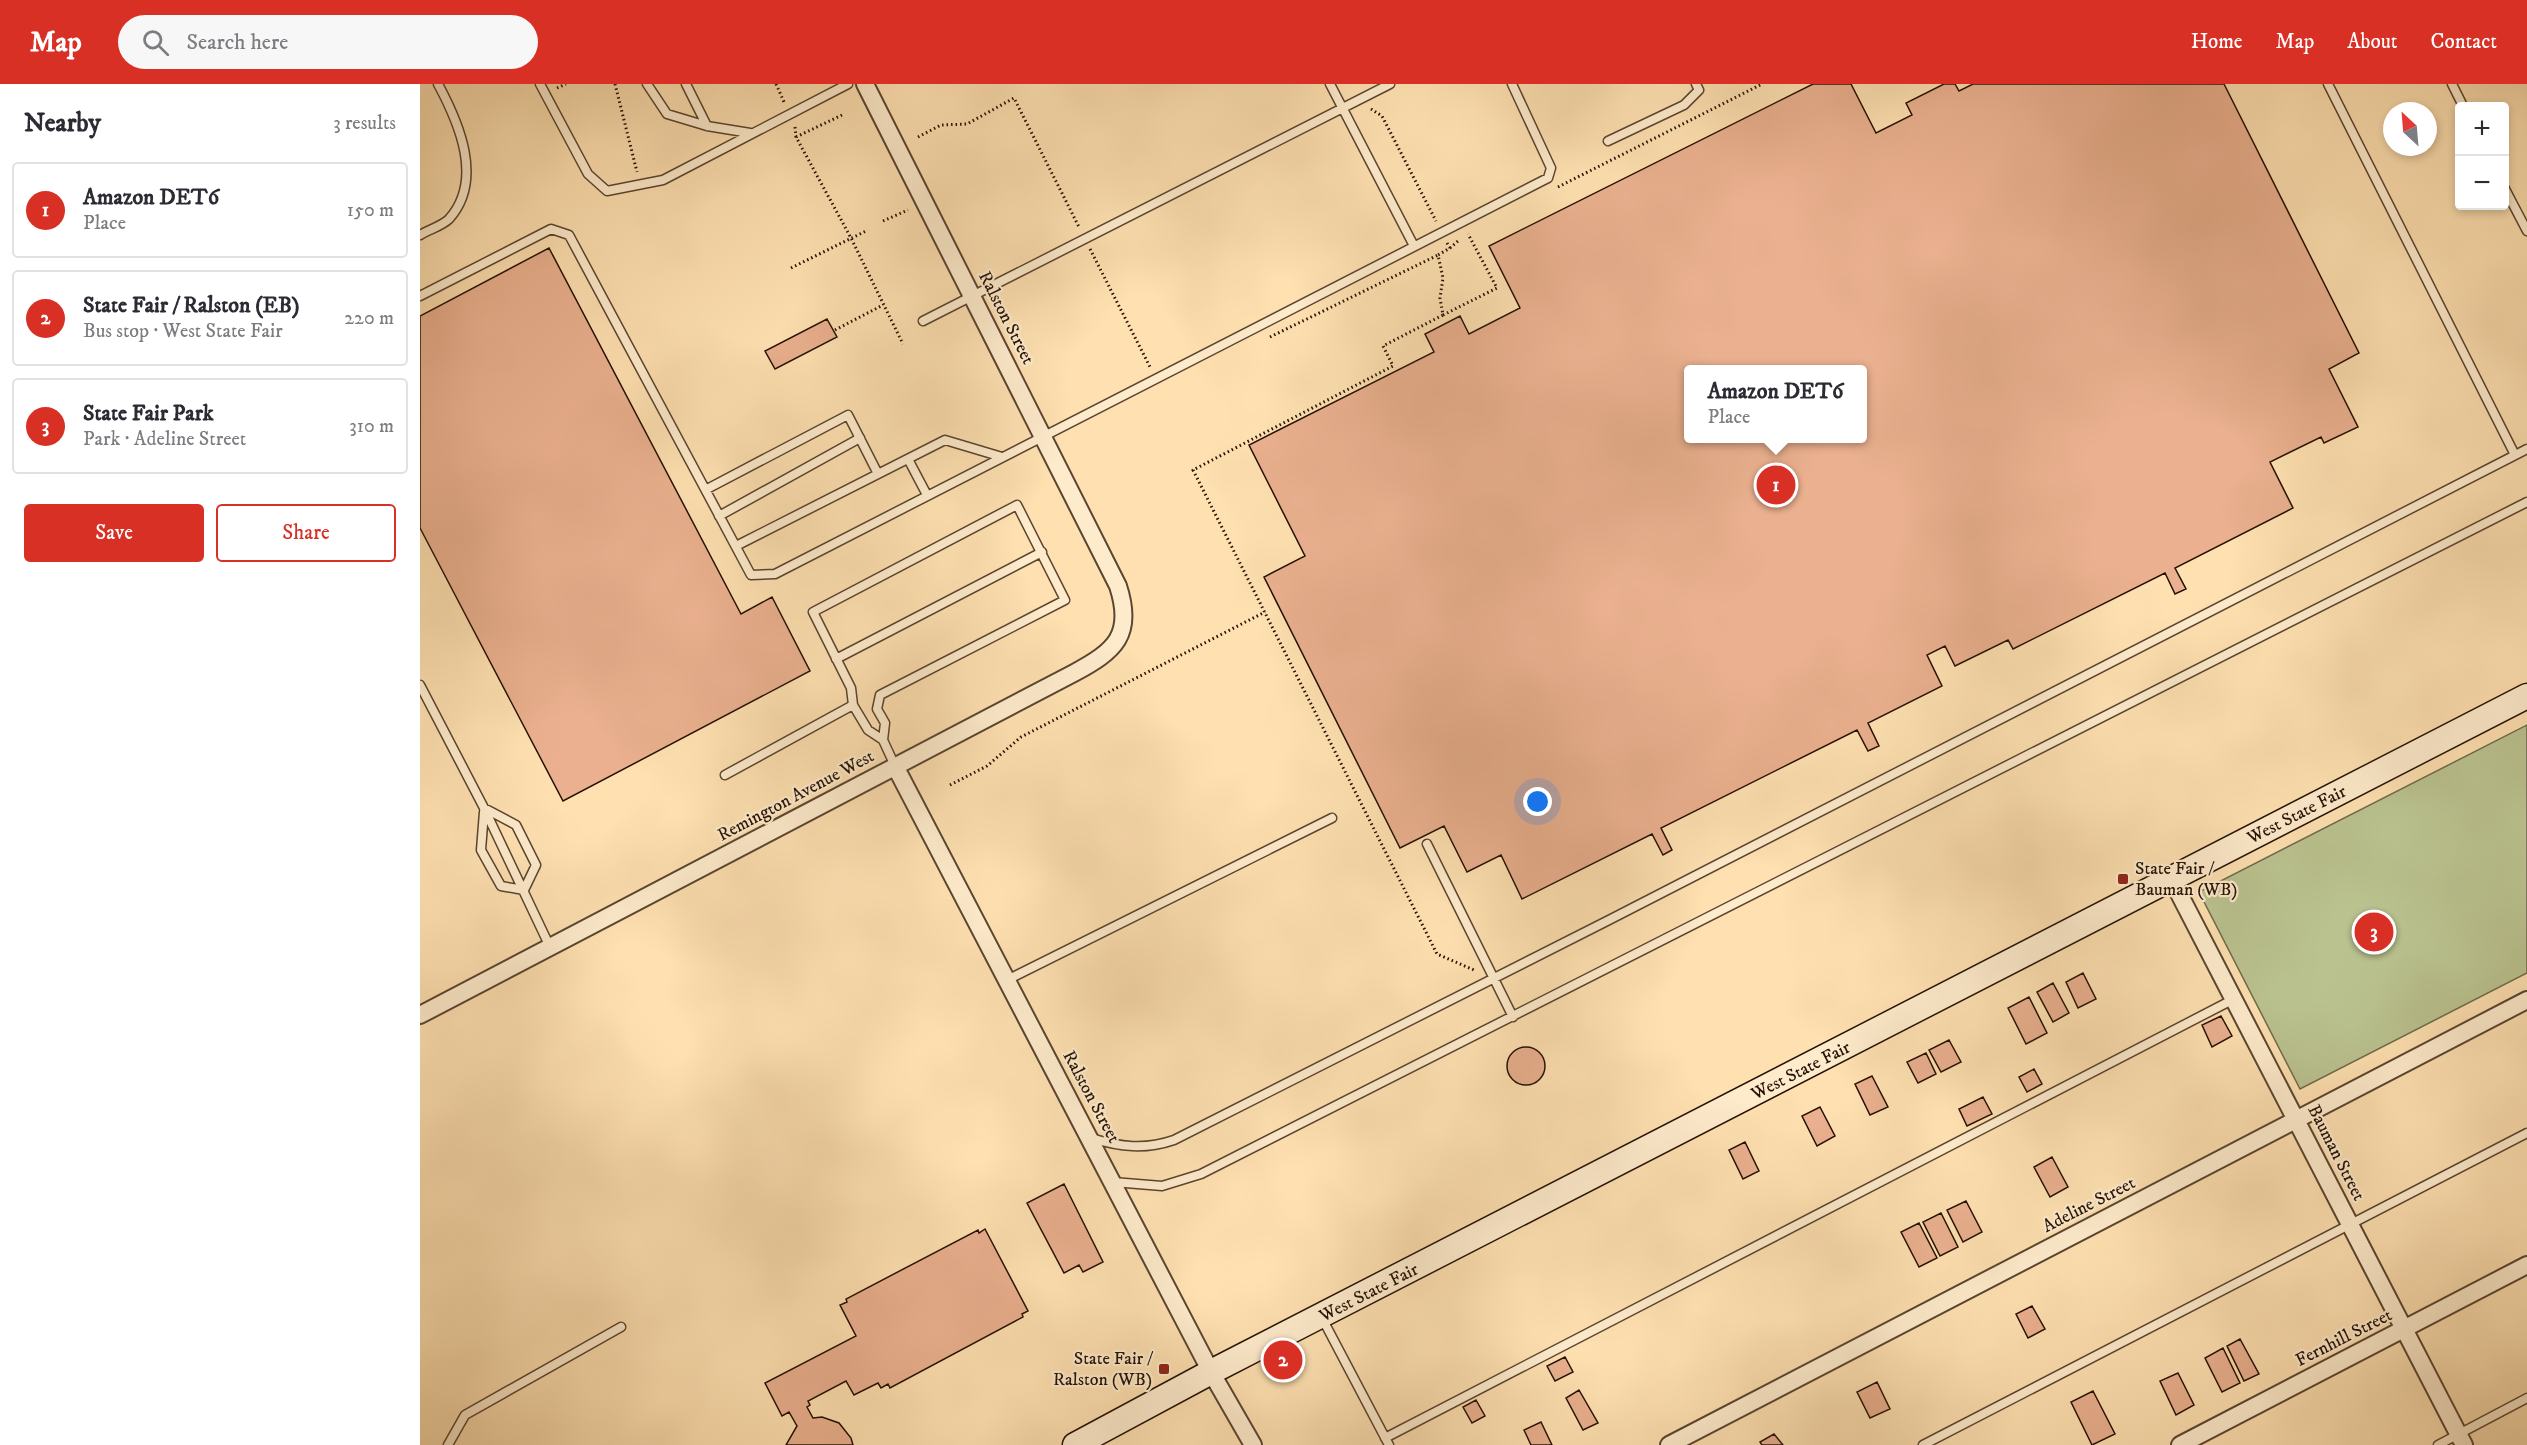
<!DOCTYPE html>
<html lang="en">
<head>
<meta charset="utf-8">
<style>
  body { margin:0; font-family:"IM FELL DW Pica",serif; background:#f7f7f7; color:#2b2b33 }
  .controls { position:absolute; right:18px; top:18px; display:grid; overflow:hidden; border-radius:6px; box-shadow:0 3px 9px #0003 }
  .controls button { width:54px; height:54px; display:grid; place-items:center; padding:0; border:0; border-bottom:2px solid #e1e1e2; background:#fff; color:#2b2b33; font:30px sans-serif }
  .compass { position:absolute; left:1963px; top:18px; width:54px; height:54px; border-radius:50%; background:#fff; box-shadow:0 3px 9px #0003; rotate:334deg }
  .you { position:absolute; left:1118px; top:718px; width:21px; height:21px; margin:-15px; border:4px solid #fff; border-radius:50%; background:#1a73e8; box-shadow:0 0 0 9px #1a73e833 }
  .badge { display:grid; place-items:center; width:39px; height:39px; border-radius:50%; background:#d93025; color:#fff; font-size:20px; font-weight:700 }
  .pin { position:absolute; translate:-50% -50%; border:3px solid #fff; box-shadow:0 2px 6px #0006 }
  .popup { position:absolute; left:1264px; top:281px; width:183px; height:78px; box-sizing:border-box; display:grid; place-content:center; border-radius:6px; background:#fff; filter:drop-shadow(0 2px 4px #0005); font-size:20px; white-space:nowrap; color:#7c7c81 }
  .popup b { font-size:22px; color:#2b2b33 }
  .popup::after { content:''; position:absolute; left:50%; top:100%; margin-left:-12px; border:12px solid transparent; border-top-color:#fff }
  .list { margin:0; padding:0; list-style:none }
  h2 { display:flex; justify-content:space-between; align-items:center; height:78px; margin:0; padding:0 24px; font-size:26px }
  h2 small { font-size:20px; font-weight:400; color:#7c7c81 }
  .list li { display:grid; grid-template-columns:39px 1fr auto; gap:18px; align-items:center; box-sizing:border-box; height:96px; margin:0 12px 12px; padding:0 12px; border:2px solid #e1e1e2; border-radius:6px }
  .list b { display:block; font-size:22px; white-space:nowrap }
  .list p { margin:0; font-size:20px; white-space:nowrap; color:#7c7c81 }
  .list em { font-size:20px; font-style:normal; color:#7c7c81 }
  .actions { display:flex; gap:12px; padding:18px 24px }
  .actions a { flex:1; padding:14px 0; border:2px solid #d93025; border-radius:6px; text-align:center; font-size:21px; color:#d93025 }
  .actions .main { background:#d93025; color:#fff }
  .icon { flex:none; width:33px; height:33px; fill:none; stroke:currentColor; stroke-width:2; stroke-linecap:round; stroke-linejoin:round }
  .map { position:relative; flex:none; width:2107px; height:1361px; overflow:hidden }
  header { display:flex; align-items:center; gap:36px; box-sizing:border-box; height:84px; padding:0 30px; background:#d93025; color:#fff }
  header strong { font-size:28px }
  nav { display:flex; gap:33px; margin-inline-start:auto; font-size:21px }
  .search { width:420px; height:54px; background:#f7f7f7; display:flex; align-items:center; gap:15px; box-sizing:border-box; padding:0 21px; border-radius:33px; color:#7c7c81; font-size:22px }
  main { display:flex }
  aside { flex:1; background:#fff }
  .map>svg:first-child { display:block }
</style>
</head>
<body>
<header>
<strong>Map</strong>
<div class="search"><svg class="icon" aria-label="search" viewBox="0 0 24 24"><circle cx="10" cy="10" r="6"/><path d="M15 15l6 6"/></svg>Search here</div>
<nav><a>Home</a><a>Map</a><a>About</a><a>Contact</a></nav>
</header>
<main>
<aside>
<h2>Nearby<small>3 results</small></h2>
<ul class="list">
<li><span class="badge">1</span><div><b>Amazon DET6</b><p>Place</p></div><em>150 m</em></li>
<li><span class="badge">2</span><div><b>State Fair / Ralston (EB)</b><p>Bus stop · West State Fair</p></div><em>220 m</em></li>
<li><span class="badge">3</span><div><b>State Fair Park</b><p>Park · Adeline Street</p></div><em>310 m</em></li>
</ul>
<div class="actions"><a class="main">Save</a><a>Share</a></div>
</aside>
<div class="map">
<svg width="2107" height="1361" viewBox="0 0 2107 1361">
  <rect width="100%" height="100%" fill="#fee0b1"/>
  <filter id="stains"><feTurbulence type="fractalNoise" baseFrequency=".00333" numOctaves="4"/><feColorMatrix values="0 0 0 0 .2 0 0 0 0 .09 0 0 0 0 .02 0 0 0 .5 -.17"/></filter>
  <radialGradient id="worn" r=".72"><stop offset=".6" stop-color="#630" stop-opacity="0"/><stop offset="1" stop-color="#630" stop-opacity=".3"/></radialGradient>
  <path fill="#bac390" stroke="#6f6a4a" stroke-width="1.5" d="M2107,641V889L1880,1005L1779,808Z"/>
  <path fill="#eab08f" stroke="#241105" stroke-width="1.5" fill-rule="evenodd" d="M1393,0H1431L1456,49L1492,31L1486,19L1524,0H1535L1539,7L1553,0H1804L1939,269L1909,285L1938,343L1904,359L1901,353L1850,378L1873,424L1755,484L1766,505L1755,510L1745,489L1593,565L1588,556L1535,582L1525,562L1507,571L1522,602L1448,639L1459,662L1448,667L1437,646L1241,744L1252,766L1243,771L1232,750L1102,815L1081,771L1047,788L1024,742L980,764L844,493L885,472L829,361L1014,268L1005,250L1040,232L1049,250L1100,224L1069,162ZM1269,286H1443V354H1269Z
    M129,164L321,530L352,513L390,587L143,717L0,444V232Z
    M407,235L417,253L355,285L345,267Z
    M1663,889L1676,915L1658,924L1646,898Z
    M1633,899L1649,929L1633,938L1617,908Z
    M1609,913L1627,949L1606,960L1588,924Z
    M1801,932L1812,952L1792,963L1782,941Z
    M1529,956L1541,978L1521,988L1509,966Z
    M1087 982a19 19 0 1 1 38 0a19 19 0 1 1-38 0Z
    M1506,969L1516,990L1498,999L1487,978Z
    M1614,985L1622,1000L1607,1008L1599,993Z
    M1452,992L1468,1023L1450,1031L1435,1000Z
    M1563,1013L1572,1030L1547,1042L1539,1025Z
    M1400,1023L1415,1052L1397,1062L1382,1032Z
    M1325,1058L1339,1087L1323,1095L1309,1066Z
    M1632,1073L1648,1103L1630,1113L1614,1083Z
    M644,1100L683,1178L663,1188L659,1181L644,1189L607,1119Z
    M1546,1117L1562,1148L1543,1158L1527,1126Z
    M1521,1129L1538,1163L1520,1172L1503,1138Z
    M1499,1139L1517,1174L1499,1183L1481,1148Z
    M565,1145L608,1227L602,1230L603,1233L470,1304L468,1300L461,1304L458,1299L434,1311L426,1297L388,1317L390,1321L387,1323L393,1334L402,1333L419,1339L431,1354L433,1361H366L377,1342L369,1328L362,1332L345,1299L436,1252L420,1221L427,1218L426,1215L558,1146L559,1149Z
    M1612,1222L1625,1245L1608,1254L1596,1230Z
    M1820,1255L1839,1290L1824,1297L1807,1262Z
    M1803,1264L1820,1299L1802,1308L1785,1274Z
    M1145,1273L1153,1288L1135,1297L1127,1282Z
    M1758,1289L1774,1321L1756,1331L1740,1297Z
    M1457,1298L1470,1325L1450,1334L1437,1308Z
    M1159,1306L1178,1339L1163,1346L1146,1314Z
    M1673,1307L1695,1350L1672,1361L1651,1318Z
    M1056,1316L1065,1332L1052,1339L1043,1323Z
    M1121,1338L1132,1361H1111L1104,1346Z
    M1354,1350L1363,1361H1342L1340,1358Z"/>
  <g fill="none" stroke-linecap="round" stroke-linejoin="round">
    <g stroke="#5a4530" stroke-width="11">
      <path id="lane" d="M120,0L168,90L187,107L243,96L428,0
        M227,0L247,30L287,42L330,49
        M266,0L287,42
        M910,0L994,162
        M1908,0L2095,371
        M2032,0L2043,22
        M1188,57L1264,21L1279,6L1276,0
        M2084,103L2107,147
        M0,151C8,146 22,142 29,135C64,96 39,39 18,0
        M0,212L131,145L149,151L331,491L355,490L1128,94L1131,84L1092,0
        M503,237L970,0
        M488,375L507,411
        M287,405L428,331L457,388
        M299,432L440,354
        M316,462L525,356L582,373
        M416,575L622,468
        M0,601L64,724L130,863
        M463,656L465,639L457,625L460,611L645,516L597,421L393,528L431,604L433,621L448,646L463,656L475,682
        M305,691L433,621
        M64,724L96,741L116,781L104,806
        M64,728L61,766L81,802L104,806
        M1007,760L1093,933
        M587,896L912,734
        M671,1054C700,1063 725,1066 754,1056L1189,836L2107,365
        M693,1098L742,1102L781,1090L2107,418
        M902,1234L969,1361
        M965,1354L1814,915
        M28,1361L45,1331L201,1243
        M1503,1361L2107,1049
        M2018,1361L2107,1314"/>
    </g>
    <g stroke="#5a4530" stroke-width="20">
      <path id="street" d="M475,682L791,1288L833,1361
        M1752,796L2044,1361
        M0,931L654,589C695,567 714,551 698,502L445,0
        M1249,1361L2107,916
        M1760,1361L2107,1181"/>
    </g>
    <g stroke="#241105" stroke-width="27">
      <path id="secondary" d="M655,1361L791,1288L2107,612"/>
    </g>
    <path stroke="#241105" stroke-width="3" stroke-dasharray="1.5 3" stroke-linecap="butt" d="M195,0L217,88
      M356,0L364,18
      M137,4L146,0
      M951,25L962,32L1016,137
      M375,43L376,53L431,154L483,260
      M376,53L422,31
      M498,53L521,41L547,40L594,14L659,143
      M1138,103L1342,0
      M463,137L488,126
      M1027,159L1030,164L1018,171L1023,194L1020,214L1023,231L963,262L973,282L773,386L1017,870L1054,886
      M1030,164L1039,156
      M670,165L730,283
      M371,184L446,147
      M1023,231L1077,204L1048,150
      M415,246L463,221
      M850,253L1018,171
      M530,701L567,682L601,653L845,528"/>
    <use href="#lane" stroke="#feebcc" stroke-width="8"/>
    <use href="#street" stroke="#feebcc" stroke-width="16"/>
    <use href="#secondary" stroke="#feebcc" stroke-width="24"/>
  </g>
  <g fill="#8f2418" stroke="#feebcc" stroke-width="2">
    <rect x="1697" y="789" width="12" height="12" rx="3"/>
    <rect x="738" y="1279" width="12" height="12" rx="3"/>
  </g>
  <g text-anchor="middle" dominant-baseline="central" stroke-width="4.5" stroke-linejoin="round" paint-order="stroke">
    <g font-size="18" fill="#241105" stroke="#feebcc">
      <text transform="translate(586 234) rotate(63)">Ralston Street</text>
      <text transform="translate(376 712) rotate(-28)">Remington Avenue West</text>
      <text transform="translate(1877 731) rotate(-27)">West State Fair</text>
      <text transform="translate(1381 987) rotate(-27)">West State Fair</text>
      <text transform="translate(671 1013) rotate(62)">Ralston Street</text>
      <text transform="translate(1916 1069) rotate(63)">Bauman Street</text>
      <text transform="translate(1669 1121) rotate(-27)">Adeline Street</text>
      <text transform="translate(949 1209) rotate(-27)">West State Fair</text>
      <text transform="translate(1924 1254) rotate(-27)">Fernhill Street</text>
    </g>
    <g font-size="18" fill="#241105" stroke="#feebcc" text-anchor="start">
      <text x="1715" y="785">State Fair /<tspan x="1715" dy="21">Bauman (WB)</tspan></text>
      <text x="732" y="1275" text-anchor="end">State Fair /<tspan x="732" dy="21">Ralston (WB)</tspan></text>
    </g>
  </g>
  <rect width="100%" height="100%" filter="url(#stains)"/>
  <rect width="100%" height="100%" fill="url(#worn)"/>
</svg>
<div class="controls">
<button>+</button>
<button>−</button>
</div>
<svg class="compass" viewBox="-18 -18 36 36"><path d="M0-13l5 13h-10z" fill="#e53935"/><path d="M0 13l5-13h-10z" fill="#7c7c81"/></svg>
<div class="you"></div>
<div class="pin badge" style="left:1356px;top:401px">1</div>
<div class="popup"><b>Amazon DET6</b>Place</div>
<div class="pin badge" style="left:863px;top:1276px">2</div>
<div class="pin badge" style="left:1954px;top:848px">3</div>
</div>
</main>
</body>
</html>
